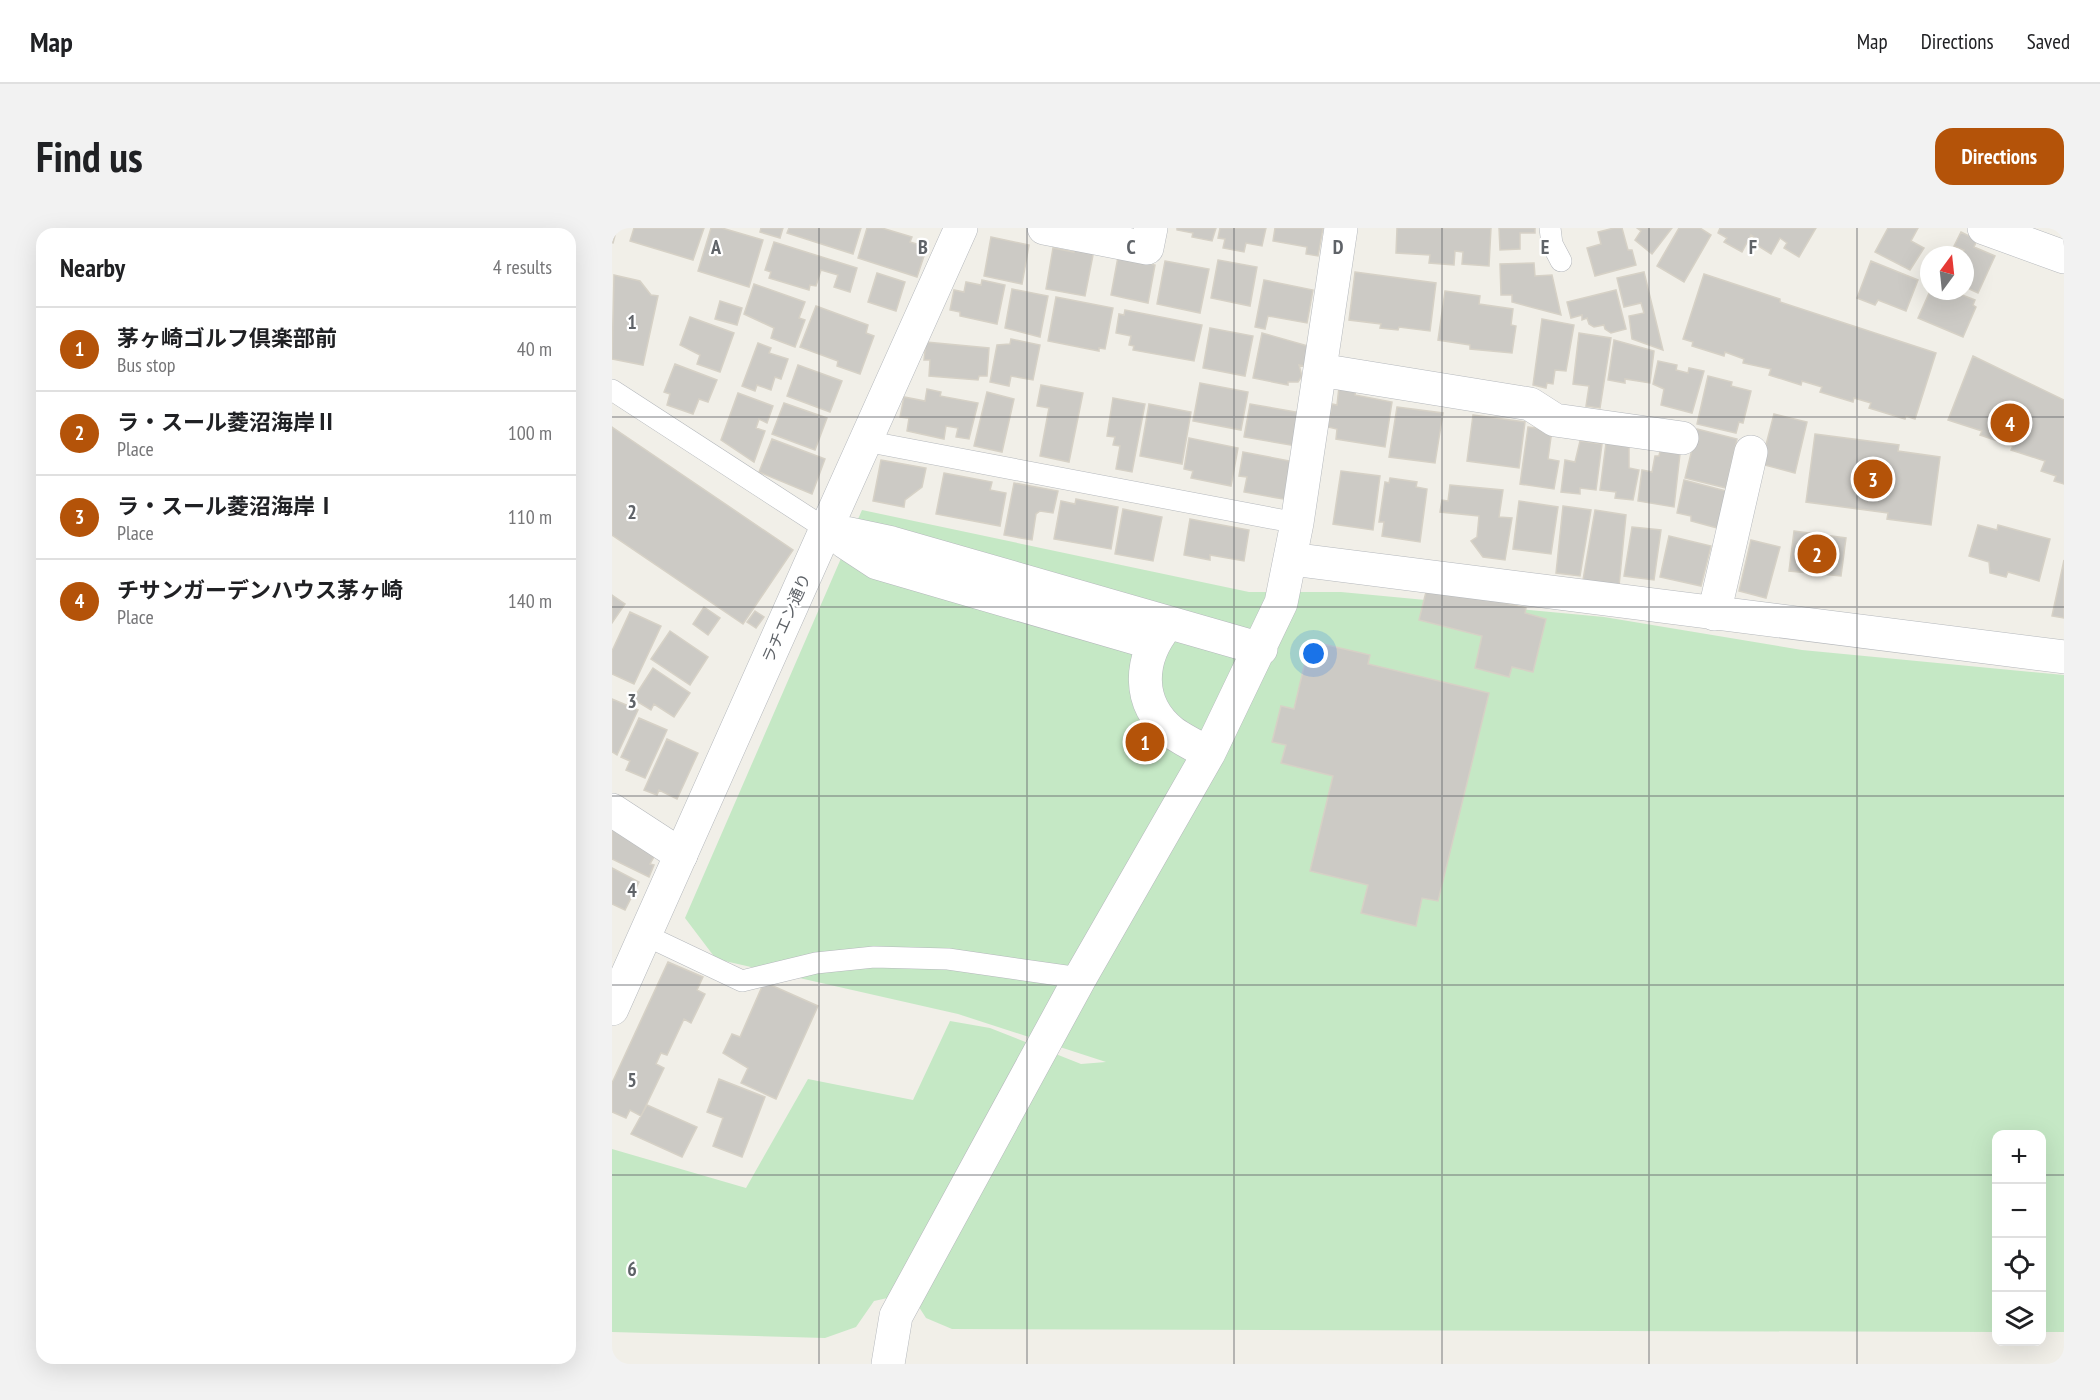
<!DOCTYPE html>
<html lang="en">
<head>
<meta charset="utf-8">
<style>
  body { margin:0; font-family:"PT Sans Narrow","Noto Sans JP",sans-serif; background:#f2f2f2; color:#202124 }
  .controls { position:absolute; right:18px; bottom:18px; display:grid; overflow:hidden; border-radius:12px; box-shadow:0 6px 24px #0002 }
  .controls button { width:54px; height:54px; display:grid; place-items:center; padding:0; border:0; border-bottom:2px solid #e0e0e0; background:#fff; color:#202124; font:30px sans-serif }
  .compass { position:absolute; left:1308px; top:18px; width:54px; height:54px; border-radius:50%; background:#fff; box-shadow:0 6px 24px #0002; rotate:15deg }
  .you { position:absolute; left:702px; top:426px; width:21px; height:21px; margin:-15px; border:4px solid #fff; border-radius:50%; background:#1a73e8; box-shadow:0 0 0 9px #1a73e833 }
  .badge { display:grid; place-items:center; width:39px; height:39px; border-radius:50%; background:#b45309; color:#fff; font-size:20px; font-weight:700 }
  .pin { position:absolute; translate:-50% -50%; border:3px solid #fff; box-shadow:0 2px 6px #0006 }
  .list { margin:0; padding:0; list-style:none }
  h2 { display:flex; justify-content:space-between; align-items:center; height:78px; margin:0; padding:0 24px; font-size:26px }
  h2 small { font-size:20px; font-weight:400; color:#757577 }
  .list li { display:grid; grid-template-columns:39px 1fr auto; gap:18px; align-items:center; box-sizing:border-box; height:84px; padding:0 24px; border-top:2px solid #e0e0e0 }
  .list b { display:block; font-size:22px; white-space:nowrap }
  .list p { margin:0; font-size:20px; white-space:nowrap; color:#757577 }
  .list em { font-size:20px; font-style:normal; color:#757577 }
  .icon { flex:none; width:33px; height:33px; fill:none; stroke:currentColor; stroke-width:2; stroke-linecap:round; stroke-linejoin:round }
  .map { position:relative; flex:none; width:1452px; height:1136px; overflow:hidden; border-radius:18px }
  header { display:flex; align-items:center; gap:36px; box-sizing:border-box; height:84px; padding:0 30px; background:#fff; border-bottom:2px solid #e0e0e0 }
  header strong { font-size:28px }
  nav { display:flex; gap:33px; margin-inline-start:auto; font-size:21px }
  .intro { display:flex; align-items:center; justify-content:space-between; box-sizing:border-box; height:144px; padding:0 36px }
  h1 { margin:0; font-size:42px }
  .button { padding:15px 27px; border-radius:18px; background:#b45309; color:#fff; font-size:21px; font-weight:700 }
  main { display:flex; gap:36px; padding:0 36px }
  aside { flex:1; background:#fff; border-radius:18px; box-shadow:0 6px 24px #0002 }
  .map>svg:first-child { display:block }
</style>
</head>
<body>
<header>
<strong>Map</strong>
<nav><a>Map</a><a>Directions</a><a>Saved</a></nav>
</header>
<div class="intro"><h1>Find us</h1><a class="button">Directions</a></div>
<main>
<aside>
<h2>Nearby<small>4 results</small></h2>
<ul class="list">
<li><span class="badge">1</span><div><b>茅ヶ崎ゴルフ倶楽部前</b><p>Bus stop</p></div><em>40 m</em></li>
<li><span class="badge">2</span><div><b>ラ・スール菱沼海岸Ⅱ</b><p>Place</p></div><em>100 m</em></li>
<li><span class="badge">3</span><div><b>ラ・スール菱沼海岸Ⅰ</b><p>Place</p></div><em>110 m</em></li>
<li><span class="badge">4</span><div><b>チサンガーデンハウス茅ヶ崎</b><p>Place</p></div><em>140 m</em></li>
</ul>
</aside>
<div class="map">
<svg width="1452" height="1136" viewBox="0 0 1452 1136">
  <rect width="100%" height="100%" fill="#f1efe8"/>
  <path fill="#c5e8c5" d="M250,282L637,364H729L992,389L1190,422L1452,447V1104H1430V906H1384V1104L340,1101L314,1090L298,1065L262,1073L244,1099L213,1110L0,1104V921L134,960L196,851L301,872L338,793L378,800L469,836L494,834L346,786L104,731L73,690Z"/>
  <path fill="#cccac5" stroke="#d6d1c6" stroke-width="1.5" d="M0,0H5L1,15H0Z
    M22,0H92L81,32L18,13Z
    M99,0H110L151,12L137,59L86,43Z
    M149,0H171L168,10L148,4Z
    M177,0H249L241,26L175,5Z
    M255,0H270L300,9L298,14L315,19L305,49L246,30Z
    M565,0H604L600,13L580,9L581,5L565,2Z
    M608,0H654L650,18L634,15L632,24L611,20L613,11L606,10Z
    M663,0H711L706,28L694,26L695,19L661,13Z
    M785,0H879L877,38L850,36L851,24L843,23L842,37L817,35L818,27L784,25Z
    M887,0H923V5H908V21L888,22Z
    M1002,0H1010L1016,22H1020L1024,37L983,48L975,20L989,16L986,4Z
    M1025,0H1060L1040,26L1023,12L1029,3Z
    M1067,0H1088L1099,7L1072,54L1045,38Z
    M1108,0H1204L1187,29L1172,20L1175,15L1168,10L1159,26L1143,16L1145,12L1139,7L1130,24L1112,14L1115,10L1106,5Z
    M1276,0H1306L1299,13L1312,20L1298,42L1263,24Z
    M1349,4L1365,12L1362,19L1383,28L1366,65L1353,59V27H1349L1352,22L1342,18Z
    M379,9L417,17L410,56L372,48Z
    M162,14L245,40L238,64L222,59L226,47L209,42L204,58L198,57L197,62L157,50L159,44L153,42Z
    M463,18L482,22L473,68L434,61L441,20L462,24Z
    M506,29L543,37L536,75L499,67Z
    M606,32L645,39L638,78L599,70Z
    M553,33L597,41L588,85L545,76Z
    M1259,33L1306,52L1294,83L1266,72L1263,77L1245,70Z
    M922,35L923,48L940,47L949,87L900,74V67H889L888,36Z
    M743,44L824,55L818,103L787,99L786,102L768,100L769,96L737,92Z
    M1032,44L1051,122L1020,111L1017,88L1032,85L1029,75L1012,79L1005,50Z
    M265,45L293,54L284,83L256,74Z
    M1092,46L1168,71V74L1324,125L1303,191L1294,188L1293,191L1257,180L1259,175L1242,170L1241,174L1208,164L1210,159L1190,153L1189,157L1157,147L1159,141L1131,135L1132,131L1113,124L1112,128L1080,118L1081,114L1071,111Z
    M2,47L28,53L39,67L46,68L31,137L0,131Z
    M370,52L393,57L385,96L348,88V84L338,82L342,62L352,64L354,54L369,57Z
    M652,52L701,62L695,95L656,88L653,101L643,99Z
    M142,56L193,74L187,90L193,92L183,119L159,110L162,100L132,86Z
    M400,61L436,68L428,109L393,100Z
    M1004,62L1014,101L999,105L993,101L992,97L982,99L977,96L975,90L970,92V87L959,90L955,74Z
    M833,63L868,68L867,76L901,81L899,97L904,98L900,125L858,121V117L826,112Z
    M1318,63H1340L1363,72L1361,77L1364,79L1351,109L1306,90Z
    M444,69L501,80L493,121L487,120V123L436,113Z
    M108,73L130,80L125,97L103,91Z
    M204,78L256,97L254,105L262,108L248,146L225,138L226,133L188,119Z
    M513,82L590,97L582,133L521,122L522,118L517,117L519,108L504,105L507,86L512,87Z
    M78,89L122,105L108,144L85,136L88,127L68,117Z
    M930,91L962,97L954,143L943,142L941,156L935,155L934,160L921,157Z
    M598,100L641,108L633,148L591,140Z
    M650,105L696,118L692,138L687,137L690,148L686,154H676V157L641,150Z
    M967,105L999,110L988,180L974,178L977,158L961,156Z
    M399,111L428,117L421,152L399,148L397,158L378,154L385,117L398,116Z
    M1002,112L1042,123L1038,155L1013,151V155L996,152Z
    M314,114L377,120L375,148H367L366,152L317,148L318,132H312Z
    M146,115L159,120L157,125L176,131L169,151L163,149L159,162L145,157L143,163L130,158Z
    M1361,128L1452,172V256L1442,253L1444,248L1429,243L1433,233L1399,222L1401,218L1368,207L1370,203L1336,192Z
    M1046,133L1065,137L1064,142L1076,145L1077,140L1092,143L1080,185L1049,177L1052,161L1041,156Z
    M63,136L105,152L96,174L87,171L81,186L55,177L58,166L52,164Z
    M186,137L230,153L218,184L175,168Z
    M1096,148L1120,154L1119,158L1139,163L1131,195L1127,194L1124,205L1085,196Z
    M588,155L636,164L629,202L581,193Z
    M429,157L471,165L457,234L428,228L437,180L425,178Z
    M727,159L744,162L743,167L780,174L773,219L724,211L725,201L716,199L720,176L725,177Z
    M315,161L329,164L328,168L366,175L357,211L344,209L346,200L334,198L332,211L295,203L297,190L288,189L292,169L313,173Z
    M375,164L402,171L390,224L362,218Z
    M126,165L161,178L155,195L147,191L144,200L153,203L142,234L109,212Z
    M501,170L533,176L520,244L504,241L508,218L501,217L503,209L495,208Z
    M172,175L215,190L203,222L160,206Z
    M537,176L579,184L570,236L528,228Z
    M638,176L690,185L684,218L632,209Z
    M785,179L831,185L823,235L777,229Z
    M1162,186L1195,194L1183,245L1149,236Z
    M861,187L913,194L907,240L855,233Z
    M0,199L181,322L131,396L0,307Z
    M916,199L940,202L936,231L947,233L942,261L908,256Z
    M1085,201L1125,211L1114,260L1073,250Z
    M1203,206L1287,217L1286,223L1328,229L1319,297L1275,291L1276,285L1194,274Z
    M577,210L626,220L619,258L579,250L581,243L572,241Z
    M160,211L213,231L200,266L147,244Z
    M968,213L990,216L984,262L968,260V266L949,264L953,232L963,234Z
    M994,215L1017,219V240L1027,242L1021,272L1003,270L1004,264L988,262Z
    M1048,223L1068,226L1062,279L1026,273L1030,242L1040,244L1043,228H1047Z
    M631,224L683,234L677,272L632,264L635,249L627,248Z
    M269,232L314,240L310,259L293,272L292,279L261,273Z
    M729,243L768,248L761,302L721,296Z
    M332,245L380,254L378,262L394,265L388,298L324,286Z
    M778,250L805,254L804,259L815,261L808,314L770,308L772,294H767L773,254L777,255Z
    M1072,252L1118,264L1109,301L1079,293V288L1065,285Z
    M402,255L446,263L441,285L428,283L424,286L420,312L392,307Z
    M838,257L891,262L887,289L900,290L893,332L871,329L859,313L865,309L867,288L828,284L830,272L836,273Z
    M464,271L506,279L499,321L442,311L449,273L463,276Z
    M907,273L946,279L939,326L901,321Z
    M951,278L979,282L968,348L944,345Z
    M511,281L550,289L541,333L503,326Z
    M983,282L1014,287L1007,358L971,352Z
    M578,291L637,302L632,333L598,327V332L572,327Z
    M1366,297L1385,302L1386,297L1438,311L1427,353L1396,344L1394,349L1378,345L1377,334L1357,328Z
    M1020,299L1049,302L1042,352L1012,348Z
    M1182,303L1234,310L1229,348L1177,343Z
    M1057,308L1099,318L1089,358L1048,349Z
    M1139,312L1168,319L1154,370L1127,363Z
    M1452,332V390L1440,388Z
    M816,356L914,380L913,385L934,391L921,444L900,439L897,449L863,440L870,408L807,392Z
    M0,367L13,376L0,395Z
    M92,379L108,390L96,407L81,396Z
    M143,383L152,389L144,400L135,394Z
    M18,384L49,398L22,456L0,446V423Z
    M58,403L96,429L78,457L39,431Z
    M698,413L758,427L756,436L877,465L826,673L810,670L804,698L749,685L756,657L698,643L721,548L669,535L674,517L660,514L669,478L682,481Z
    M41,440L78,465L62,489L42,476L39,482L21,471Z
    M0,471L26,482L5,527L0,524Z
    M27,490L55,502L33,550L14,542L18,533L9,529Z
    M55,511L86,525L65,571L47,562L45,567L32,562Z
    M0,592L42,629L38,636L42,637L37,649L0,631Z
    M0,640L27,654L13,682L0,676Z
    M56,734L91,749L85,762L93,766L79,795L72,791L55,827L49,825L44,836L52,840L29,888L18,882L14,890L0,884V855Z
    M152,754L206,778L164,871L129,855L136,840L111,825L120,806L128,809Z
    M107,851L153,869L130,929L101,918L111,890L95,884Z
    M35,877L85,899L70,929L19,906Z"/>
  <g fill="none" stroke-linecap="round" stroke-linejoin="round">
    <g stroke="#b5b8bc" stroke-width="22">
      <path id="service" d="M938,0L940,16L949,33
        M0,162L214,301
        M253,213L685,295
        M33,707L130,753L204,735L262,729L336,731L468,750"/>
    </g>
    <g stroke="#b5b8bc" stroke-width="34">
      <path id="minor" d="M432,0L535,20L539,0
        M1372,0L1452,29
        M708,142L918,176L943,192L1070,210
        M214,301L280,315L649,421
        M214,301L349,0
        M233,314L265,335L540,415
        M679,331L1452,429
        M1102,386L1139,224
        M554,398C527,431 524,475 560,504C571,512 585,519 597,525
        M0,582L69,627
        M276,1136L284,1088L468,750L597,525L669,375L685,295L729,0"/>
    </g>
    <g stroke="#b5b8bc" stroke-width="34">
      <path id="tertiary" d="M0,781L214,301"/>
    </g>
    <use href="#service" stroke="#fff" stroke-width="21"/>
    <use href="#minor" stroke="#fff" stroke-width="33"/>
    <use href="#tertiary" stroke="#fff" stroke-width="33"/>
  </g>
  <path fill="none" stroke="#5f6368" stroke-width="1.5" stroke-opacity="0.55" d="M207,0V1136M415,0V1136M622,0V1136M830,0V1136M1037,0V1136M1245,0V1136M0,189H1452M0,379H1452M0,568H1452M0,757H1452M0,947H1384M1430,947H1452"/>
  <g text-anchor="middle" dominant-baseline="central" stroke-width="4.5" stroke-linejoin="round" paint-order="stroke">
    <g font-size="16" fill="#5f6368" stroke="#fff">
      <text transform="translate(174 390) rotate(-66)">ラチエン通り</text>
    </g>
  </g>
  <g font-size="20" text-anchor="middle" font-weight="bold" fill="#5f6368" stroke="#fff" stroke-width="4.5" stroke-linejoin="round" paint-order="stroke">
    <text x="104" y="26">A</text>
    <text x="311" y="26">B</text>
    <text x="519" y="26">C</text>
    <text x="726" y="26">D</text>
    <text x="933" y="26">E</text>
    <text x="1141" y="26">F</text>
    <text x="20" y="101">1</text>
    <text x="20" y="291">2</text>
    <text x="20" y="480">3</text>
    <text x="20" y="669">4</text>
    <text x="20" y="859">5</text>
    <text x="20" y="1048">6</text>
  </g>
</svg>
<div class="controls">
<button>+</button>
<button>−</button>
<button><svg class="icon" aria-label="locate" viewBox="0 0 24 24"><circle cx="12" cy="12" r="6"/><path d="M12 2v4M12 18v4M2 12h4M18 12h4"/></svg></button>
<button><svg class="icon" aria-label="layers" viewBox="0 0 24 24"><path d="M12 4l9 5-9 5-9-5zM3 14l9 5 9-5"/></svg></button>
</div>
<svg class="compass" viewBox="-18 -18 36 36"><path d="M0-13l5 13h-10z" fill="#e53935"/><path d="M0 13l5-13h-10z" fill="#757577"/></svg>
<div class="you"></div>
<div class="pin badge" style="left:533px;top:514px">1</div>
<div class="pin badge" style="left:1205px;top:326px">2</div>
<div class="pin badge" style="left:1261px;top:251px">3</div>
<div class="pin badge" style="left:1398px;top:195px">4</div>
</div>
</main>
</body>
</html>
